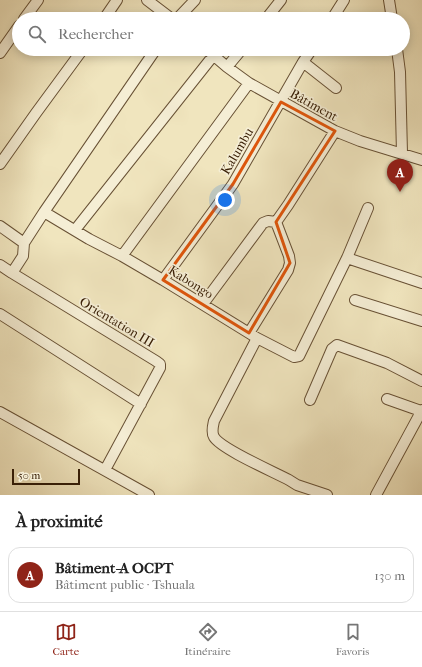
<!DOCTYPE html>
<html lang="fr">
<head>
<meta charset="utf-8">
<style>
  body { margin:0; font-family:"IM FELL French Canon",serif; background:#f2f2f2; color:#222 }
  .scale { position:absolute; left:12px; bottom:10px; width:68px; box-sizing:border-box; padding-left:4px; border:2px solid #3a2007; border-top:0; font-size:11px; line-height:14px; white-space:nowrap; color:#3a2007; -webkit-text-stroke:3px #f5eed5; paint-order:stroke }
  .you { position:absolute; left:225px; top:200px; width:14px; height:14px; margin:-10px; border:3px solid #fff; border-radius:50%; background:#1a73e8; box-shadow:0 0 0 6px #1a73e833 }
  .badge { display:grid; place-items:center; width:26px; height:26px; border-radius:50%; background:#8f2418; color:#fff; font-size:13px; font-weight:700 }
  .pin { position:absolute; translate:-50% -33px; filter:drop-shadow(0 1px 2px #0008) }
  .pin::after { content:''; position:absolute; top:21px; width:14px; height:12px; background:inherit; clip-path:polygon(0 0,100% 0,50% 100%) }
  .list { margin:0; padding:0; list-style:none }
  h2 { display:flex; justify-content:space-between; align-items:center; height:52px; margin:0; padding:0 16px; font-size:17px }
  h2 small { font-size:13px; font-weight:400; color:#767676 }
  .list li { display:grid; grid-template-columns:26px 1fr auto; gap:12px; align-items:center; box-sizing:border-box; height:56px; margin:0 8px 8px; padding:0 8px; border:1px solid #e0e0e0; border-radius:12px }
  .list b { display:block; font-size:15px; white-space:nowrap }
  .list p { margin:0; font-size:13px; white-space:nowrap; color:#767676 }
  .list em { font-size:13px; font-style:normal; color:#767676 }
  .icon { flex:none; width:22px; height:22px; fill:none; stroke:currentColor; stroke-width:2; stroke-linecap:round; stroke-linejoin:round }
  .map { position:relative; flex:none; width:422px; height:495px; overflow:hidden }
  .search { position:absolute; background:#fff; box-shadow:0 2px 10px #0003; left:12px; right:12px; top:12px; height:44px; display:flex; align-items:center; gap:10px; box-sizing:border-box; padding:0 14px; border-radius:22px; color:#767676; font-size:15px }
  .sheet { height:116px; background:#fff }
  nav { display:flex; justify-content:space-around; align-items:center; box-sizing:border-box; height:56px; border-top:1px solid #e0e0e0; background:#fff; font-size:11px; color:#767676 }
  nav a { display:grid; justify-items:center; gap:2px }
  nav .on { color:#8f2418 }
  .map>svg:first-child { display:block }
</style>
</head>
<body>
<div class="map">
<svg width="422" height="495" viewBox="0 0 422 495">
  <rect width="100%" height="100%" fill="#f0e5be"/>
  <filter id="stains"><feTurbulence type="fractalNoise" baseFrequency=".005" numOctaves="4"/><feColorMatrix values="0 0 0 0 .2 0 0 0 0 .09 0 0 0 0 .02 0 0 0 .5 -.17"/></filter>
  <radialGradient id="worn" r=".72"><stop offset=".6" stop-color="#630" stop-opacity="0"/><stop offset="1" stop-color="#630" stop-opacity=".3"/></radialGradient>
  <g fill="none" stroke-linecap="round" stroke-linejoin="round">
    <g stroke="#685135" stroke-width="12">
      <path id="minor" d="M147,0L172,19
        M389,0L392,19
        M24,19L38,0
        M104,19L117,0
        M177,19L195,0
        M266,19L281,0
        M332,19L344,0
        M206,49L227,67L249,83L335,131L360,141L422,160
        M397,49L400,72L402,153
        M0,53L19,26
        M303,62L336,88
        M227,67L242,49
        M0,164L36,113L83,49
        M44,212L89,239L122,256L163,280L257,338L294,357L299,356L347,258L368,208
        M0,226L24,243L44,212L156,49
        M75,230L213,56
        M122,256L249,83
        M347,258L422,283
        M0,265L12,273L156,361L160,364V368L105,470
        M12,273L23,256L24,243
        M163,280L233,184L303,62L312,49
        M355,300L422,321
        M203,304L263,223L268,221L276,222L288,205L335,131
        M0,314L141,404
        M249,333L288,270L290,263L289,256L276,222
        M257,338L214,421C213,426 211,432 214,437C221,449 274,472 289,480L297,485L327,495
        M387,399L421,411
        M310,400L332,349L337,345L387,363L422,381
        M0,412L149,495
        M376,495L422,410"/>
    </g>
    <use href="#minor" stroke="#f5eed5" stroke-width="10"/>
  </g>
  <path fill="none" stroke="#df560c" stroke-width="3" stroke-linejoin="round" d="M281,102L335,131L276,222L290,263L249,333L163,280L233,184Z"/>
  <g text-anchor="middle" dominant-baseline="central" stroke-width="3.5" stroke-linejoin="round" paint-order="stroke">
    <g font-size="13" fill="#3a2007" stroke="#f5eed5">
      <text transform="translate(314 105) rotate(29)">Bâtiment</text>
      <text transform="translate(237 151) rotate(-60)">Kalumbu</text>
      <text transform="translate(191 282) rotate(32)">Kabongo</text>
      <text transform="translate(117 322) rotate(31)">Orientation III</text>
    </g>
  </g>
  <rect width="100%" height="100%" filter="url(#stains)"/>
  <rect width="100%" height="100%" fill="url(#worn)"/>
</svg>
<div class="scale">50 m</div>
<div class="you"></div>
<div class="pin badge" style="left:400px;top:192px">A</div>
<div class="search"><svg class="icon" aria-label="search" viewBox="0 0 24 24"><circle cx="10" cy="10" r="6"/><path d="M15 15l6 6"/></svg>Rechercher</div>
</div>
<section class="sheet">
<h2>À proximité<small></small></h2>
<ul class="list">
<li><span class="badge">A</span><div><b>Bâtiment-A OCPT</b><p>Bâtiment public · Tshuala</p></div><em>130 m</em></li>
</ul>
</section>
<nav>
<a class="on"><svg class="icon" aria-label="map" viewBox="0 0 24 24"><path d="M3 6l6-2 6 2 6-2v14l-6 2-6-2-6 2zM9 4v14M15 6v14"/></svg>Carte</a>
<a><svg class="icon" aria-label="directions" viewBox="0 0 24 24"><path d="M12 3l9 9-9 9-9-9zM9 14v-3h6M13 9l2 2-2 2"/></svg>Itinéraire</a>
<a><svg class="icon" aria-label="saved" viewBox="0 0 24 24"><path d="M7 4h10v16l-5-4-5 4z"/></svg>Favoris</a>
</nav>
</body>
</html>
